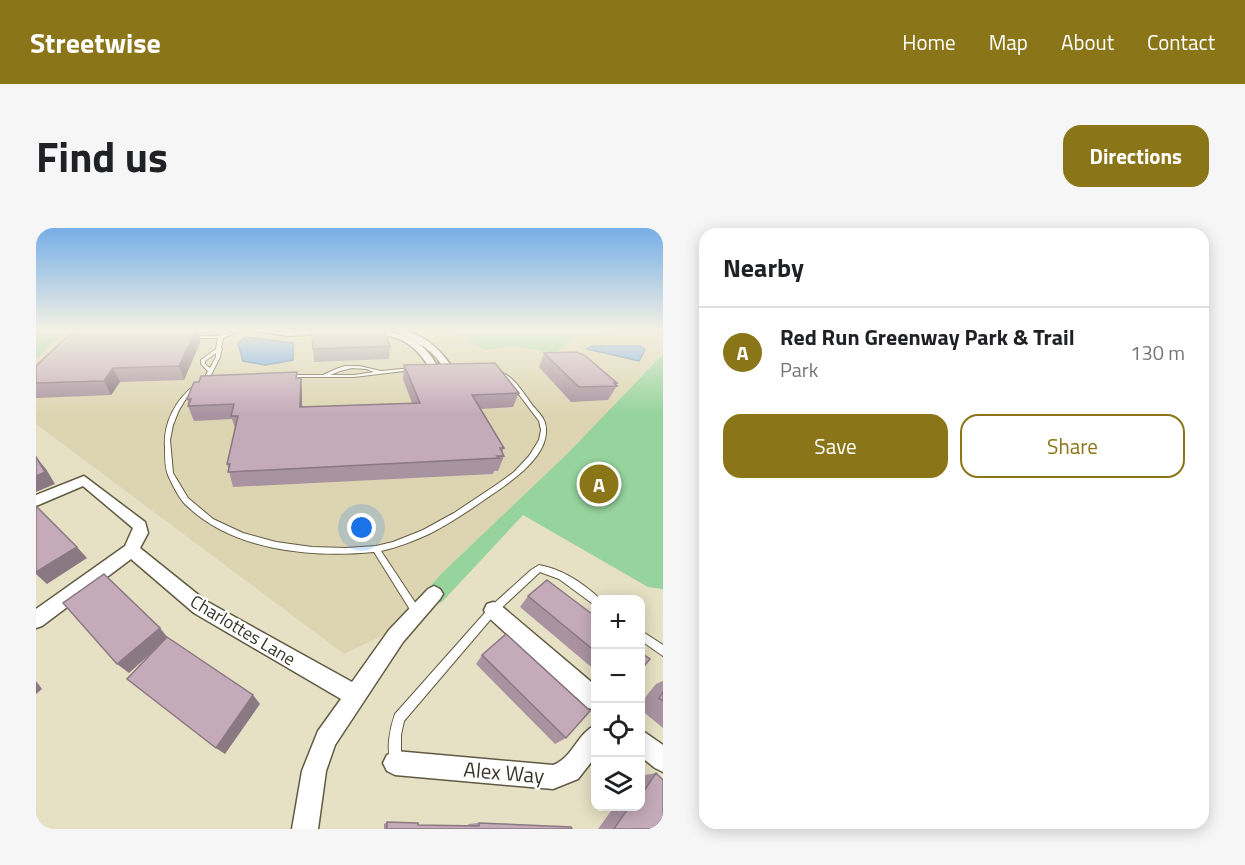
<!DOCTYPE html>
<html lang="en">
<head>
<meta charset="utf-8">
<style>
  body { margin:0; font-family:"Titillium Web",sans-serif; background:#f6f6f6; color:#202124 }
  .controls { position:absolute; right:18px; bottom:18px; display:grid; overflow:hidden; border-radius:12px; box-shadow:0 3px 15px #0003 }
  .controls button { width:54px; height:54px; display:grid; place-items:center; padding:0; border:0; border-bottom:2px solid #e0e0e0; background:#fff; color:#202124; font:30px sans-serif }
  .you { position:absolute; left:326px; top:300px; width:21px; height:21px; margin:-15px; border:4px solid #fff; border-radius:50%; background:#1a73e8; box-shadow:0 0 0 9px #1a73e833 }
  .badge { display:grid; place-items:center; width:39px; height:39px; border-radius:50%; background:#8a7518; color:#fff; font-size:20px; font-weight:700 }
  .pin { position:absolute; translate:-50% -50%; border:3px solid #fff; box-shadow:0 2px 6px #0006 }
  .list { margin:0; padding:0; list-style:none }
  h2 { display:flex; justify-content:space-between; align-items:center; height:78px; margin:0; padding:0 24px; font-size:26px }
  h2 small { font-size:20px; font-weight:400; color:#757577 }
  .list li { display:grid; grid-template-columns:39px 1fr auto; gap:18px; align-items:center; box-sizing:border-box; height:90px; padding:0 24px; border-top:2px solid #e0e0e0 }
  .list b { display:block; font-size:22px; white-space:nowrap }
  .list p { margin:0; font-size:20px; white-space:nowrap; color:#757577 }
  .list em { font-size:20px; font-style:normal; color:#757577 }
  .actions { display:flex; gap:12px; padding:18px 24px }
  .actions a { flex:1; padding:14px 0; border:2px solid #8a7518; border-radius:18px; text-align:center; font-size:21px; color:#8a7518 }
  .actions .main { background:#8a7518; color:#fff }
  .icon { flex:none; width:33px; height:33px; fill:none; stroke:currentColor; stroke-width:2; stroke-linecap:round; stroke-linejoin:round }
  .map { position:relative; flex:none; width:627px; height:601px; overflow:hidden; border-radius:18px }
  header { display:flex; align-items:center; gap:36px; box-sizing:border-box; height:84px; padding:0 30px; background:#8a7518; color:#fff }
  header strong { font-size:28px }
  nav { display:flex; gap:33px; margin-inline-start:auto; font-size:21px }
  .intro { display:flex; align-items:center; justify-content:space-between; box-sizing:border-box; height:144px; padding:0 36px }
  h1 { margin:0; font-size:42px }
  .button { padding:15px 27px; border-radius:18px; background:#8a7518; color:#fff; font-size:21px; font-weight:700 }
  main { display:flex; gap:36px; padding:0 36px }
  aside { flex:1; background:#fff; border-radius:18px; box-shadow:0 3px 15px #0003 }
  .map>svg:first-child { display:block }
</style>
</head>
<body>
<header>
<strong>Streetwise</strong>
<nav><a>Home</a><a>Map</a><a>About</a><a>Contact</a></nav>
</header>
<div class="intro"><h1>Find us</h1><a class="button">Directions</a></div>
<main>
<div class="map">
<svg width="627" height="601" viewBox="0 0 627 601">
  <rect width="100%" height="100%" fill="#e6e0c4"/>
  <path fill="#ddd5b2" d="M35,102H406L433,110L438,116L451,121L477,118L519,125L540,108L605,105L627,107V126L532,225L406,345L352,405L308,426L0,196V131L14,117Z"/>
  <path fill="#96d39d" d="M0,102H35L14,117L0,131Z
    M406,102H627V107L605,105L540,108L519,125L477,118L451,122L437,116L433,110Z
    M627,126V361L612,359L487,287L405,375L388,365L406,345L532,225Z"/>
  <path fill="#6ba5e6" stroke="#5b83ae" stroke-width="1.5" d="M209,109L257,115V132L229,137L207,133L202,115Z
    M556,118H604L609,121L603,133L551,121Z"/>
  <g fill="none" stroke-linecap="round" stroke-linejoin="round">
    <g stroke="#605a42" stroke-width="2">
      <path id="lane" d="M189,102H195L189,105L188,107L200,102H206L187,110L185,120L186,121L185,123L184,129L173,151L174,152L167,154V153L172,143L165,136V132L180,121L182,110H155L153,109L155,108H183L186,103ZM180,125V129L174,140L169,136V133Z
        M309,138H323L345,143L376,140L378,141L376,142L318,149H253L251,148L253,147H287L300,141ZM316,140L330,141L338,144L318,147H294L304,143Z
        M461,143C477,146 488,166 497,178C503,185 510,191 510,201C512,231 470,257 448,272C431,284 413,296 393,306C378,313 362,319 345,323L384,382L386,385L384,388L381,389L378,388L338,324C275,330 195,323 148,275C142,268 136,256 132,247C129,240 129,229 129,220C127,195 140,171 159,157H163V159L151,169L143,182L137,197L134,212L137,245L152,270L177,291L207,305L240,314L276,319L310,320L340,318L357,314L387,302L418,285L463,255L478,244L493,228L503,212L505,202L503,193L475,156L461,145Z
        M503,337C526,341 547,355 564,371H560V377L557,376L523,351L504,344L460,385L368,493L365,507V531L363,535L359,537L355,535C350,521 354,500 359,486L454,379L495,342Z
        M604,402L627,417V428L604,412Z"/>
    </g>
    <g stroke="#605a42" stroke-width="3">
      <path id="street" d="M217,102L300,103L296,105L252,108Z
        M325,102C356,102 384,107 400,136H405C392,116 375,113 356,102C383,102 401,117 416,139L411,142L394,141C383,122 371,111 349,107C341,105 332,106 325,102Z
        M48,248L109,294L112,305L104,320L170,373L316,454L353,402L392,361L398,358L404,361L407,366L404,371L367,414L299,517L290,543L282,601H256L266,543L282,503L305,471L158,385L95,331L6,398L0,400V381L89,318L97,300L47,258L0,278V267Z
        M457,374L463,376L560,458V482L552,480L451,388L448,382L451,376Z
        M560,497V528L542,551L517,561L359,547L351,543L347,535L351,527L359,523L517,537C537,530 541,505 560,497Z
        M604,501L627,517V544L619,540L604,528Z"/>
    </g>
    <use href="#lane" fill="#fff" fill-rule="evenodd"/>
    <use href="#street" fill="#fff" fill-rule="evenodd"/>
  </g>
  <path fill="#a993a0" d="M38,102H170L168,106H163L165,112L148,152L84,154L75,167L0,170V138Z
    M276,102L354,118L353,131L278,134Z
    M508,125L581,155L580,157L581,158L572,172L535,174L503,139Z
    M368,137L483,165L477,179L444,181L468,220L466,225L468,228L462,243H458L457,246L197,259L191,236L199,200L196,191L158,193L152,178L153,177L151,171L261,150L266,164V179L376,175L367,151Z
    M492,368L560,389V443L484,379Z
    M446,427L530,510L519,516L440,436Z
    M627,453V500L604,481V476L620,456Z
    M620,545L627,601H562L578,579H604V548Z
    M351,594L382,597L433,598L432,596L443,595L536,601H348V596Z"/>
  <path fill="#8a7882" d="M160,102H162L165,112L148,152L143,138Z
    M77,140L84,154L75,167L68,153Z
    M265,150L266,164V194L264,179Z
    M0,229L10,241L19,256L0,264Z
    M41,319L51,330L11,356L0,346V344Z
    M124,400L132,410L93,445L81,436Z
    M0,453L6,461L0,466Z
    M217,467L224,476L189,526L180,520Z"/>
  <path fill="#c5abba" stroke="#8a7882" stroke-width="1.5" d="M38,102H160L143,138L77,140L68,153L0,155V138Z
    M276,102H348L354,118L277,121Z
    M540,124L548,127L581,155H578L581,158L543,159L508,125Z
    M459,135L483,165L436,167L468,220H464L468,228H461L463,230L192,244L194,236H191L202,188H195L198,176L152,178L155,171H151L158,154H163L165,148L261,144L260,150H265L264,179L384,175L368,137Z
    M0,229L9,244L0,248Z
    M0,278L41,319L0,344Z
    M68,346L124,400L81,436L27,375Z
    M511,352L560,389V424L492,368Z
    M470,406L554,483L530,510L446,427Z
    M131,409L217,467L180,520L91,451Z
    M604,424L614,431L604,443Z
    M627,464V473L623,470Z
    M620,545L627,552V601H578L593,579H604V565L606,566Z
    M351,594L382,595V597L443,598V595L535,599L536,601H351Z"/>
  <linearGradient id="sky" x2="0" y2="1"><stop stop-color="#76aee7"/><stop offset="0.55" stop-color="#f4f1e4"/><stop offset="1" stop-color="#f4f1e4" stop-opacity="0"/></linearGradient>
  <rect width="627" height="186" fill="url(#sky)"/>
  <g text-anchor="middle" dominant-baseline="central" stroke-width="4.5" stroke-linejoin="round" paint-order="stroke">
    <g font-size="18" fill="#37352a" stroke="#fff">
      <text transform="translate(207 402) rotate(31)">Charlottes Lane</text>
    </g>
    <g font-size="21" fill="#37352a" stroke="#fff">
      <text transform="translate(468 544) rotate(5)">Alex Way</text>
    </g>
  </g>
</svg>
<div class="controls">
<button>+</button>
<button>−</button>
<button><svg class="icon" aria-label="locate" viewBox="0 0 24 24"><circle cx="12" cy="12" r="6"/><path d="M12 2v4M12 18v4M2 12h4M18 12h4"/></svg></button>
<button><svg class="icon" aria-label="layers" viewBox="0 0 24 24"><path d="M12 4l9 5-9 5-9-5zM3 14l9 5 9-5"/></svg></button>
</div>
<div class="you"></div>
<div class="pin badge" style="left:563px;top:256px">A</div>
</div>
<aside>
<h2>Nearby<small></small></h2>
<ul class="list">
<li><span class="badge">A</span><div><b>Red Run Greenway Park &amp; Trail</b><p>Park</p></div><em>130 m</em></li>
</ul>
<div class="actions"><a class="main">Save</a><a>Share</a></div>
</aside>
</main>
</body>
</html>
